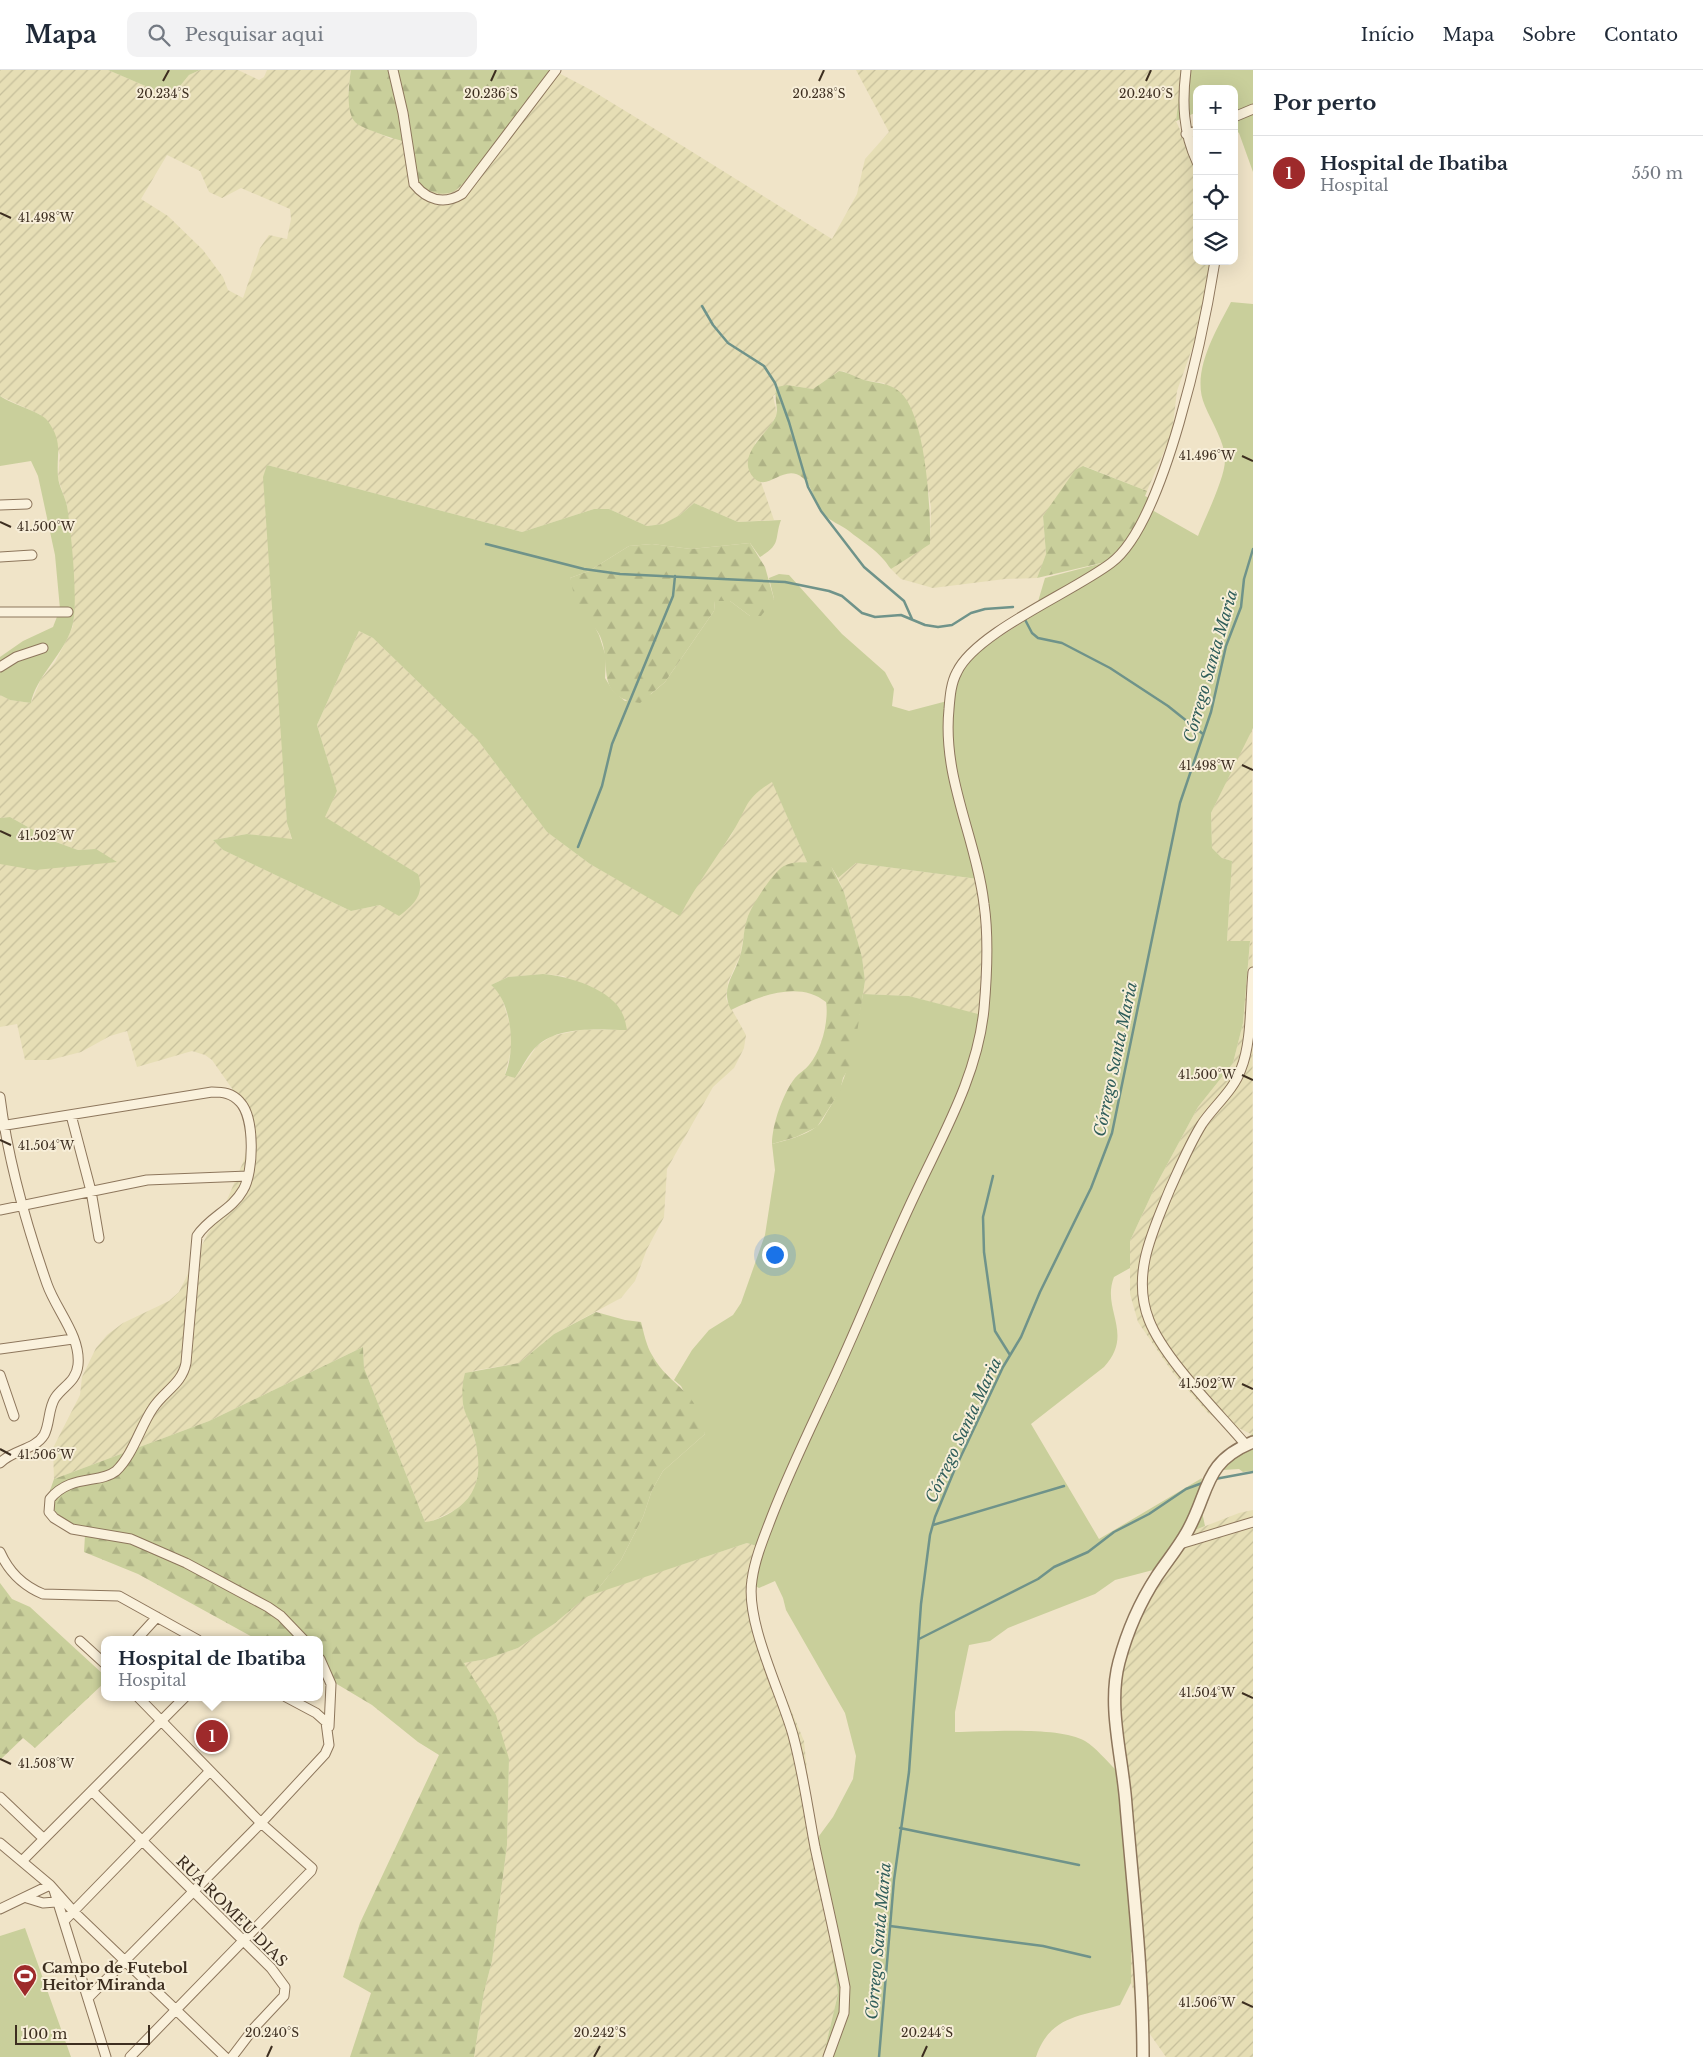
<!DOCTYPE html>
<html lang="pt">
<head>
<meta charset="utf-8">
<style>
  body { margin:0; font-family:"Libre Baskerville",serif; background:#f2f2f3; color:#1f2937 }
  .controls { position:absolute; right:15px; top:15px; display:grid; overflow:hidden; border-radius:10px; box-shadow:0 5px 20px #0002 }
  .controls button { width:45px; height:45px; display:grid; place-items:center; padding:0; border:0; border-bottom:1px solid #e0e1e3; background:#fff; color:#1f2937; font:25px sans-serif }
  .scale { position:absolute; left:15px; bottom:12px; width:135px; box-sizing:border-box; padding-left:5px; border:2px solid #3d2e20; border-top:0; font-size:14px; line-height:18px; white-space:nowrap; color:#3d2e20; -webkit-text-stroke:4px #f7eed8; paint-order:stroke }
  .you { position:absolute; left:774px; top:1184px; width:18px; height:18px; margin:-12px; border:4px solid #fff; border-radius:50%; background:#1a73e8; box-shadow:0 0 0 8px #1a73e833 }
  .badge { display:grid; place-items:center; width:32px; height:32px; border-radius:50%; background:#9e2a2b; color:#fff; font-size:16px; font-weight:700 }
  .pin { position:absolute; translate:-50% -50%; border:2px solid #fff; box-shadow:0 1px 5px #0006 }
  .popup { position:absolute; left:101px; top:1566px; width:222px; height:65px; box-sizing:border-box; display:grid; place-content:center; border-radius:10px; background:#fff; filter:drop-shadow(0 1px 4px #0005); font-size:16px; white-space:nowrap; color:#747a83 }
  .popup b { font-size:19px; color:#1f2937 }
  .popup::after { content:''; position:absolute; left:50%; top:100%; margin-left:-10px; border:10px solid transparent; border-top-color:#fff }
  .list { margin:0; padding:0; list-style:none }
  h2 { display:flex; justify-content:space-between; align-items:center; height:65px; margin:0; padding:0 20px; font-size:21px }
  h2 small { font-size:16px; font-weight:400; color:#747a83 }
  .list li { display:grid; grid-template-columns:32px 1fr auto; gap:15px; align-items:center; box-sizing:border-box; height:75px; padding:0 20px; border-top:1px solid #e0e1e3 }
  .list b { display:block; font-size:19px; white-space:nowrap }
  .list p { margin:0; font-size:16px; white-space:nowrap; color:#747a83 }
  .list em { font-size:16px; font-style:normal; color:#747a83 }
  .icon { flex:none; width:28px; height:28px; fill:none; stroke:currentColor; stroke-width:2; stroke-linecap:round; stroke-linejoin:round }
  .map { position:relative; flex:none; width:1253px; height:1987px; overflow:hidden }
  header { display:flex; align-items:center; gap:30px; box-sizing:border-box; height:70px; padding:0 25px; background:#fff; border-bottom:1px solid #e0e1e3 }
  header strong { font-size:24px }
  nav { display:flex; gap:28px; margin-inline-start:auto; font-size:18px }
  .search { width:350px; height:45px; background:#f2f2f3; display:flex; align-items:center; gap:12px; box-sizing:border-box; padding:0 18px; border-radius:10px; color:#747a83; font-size:19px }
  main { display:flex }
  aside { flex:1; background:#fff }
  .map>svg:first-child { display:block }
</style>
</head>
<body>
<header>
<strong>Mapa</strong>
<div class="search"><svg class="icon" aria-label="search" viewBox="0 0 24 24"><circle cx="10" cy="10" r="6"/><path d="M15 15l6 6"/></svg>Pesquisar aqui</div>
<nav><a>Início</a><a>Mapa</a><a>Sobre</a><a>Contato</a></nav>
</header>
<main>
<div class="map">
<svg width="1253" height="1987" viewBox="0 0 1253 1987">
  <defs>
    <pattern id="farmland-furrows" width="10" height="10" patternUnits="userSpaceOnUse" patternTransform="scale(1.25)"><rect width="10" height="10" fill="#e6deb5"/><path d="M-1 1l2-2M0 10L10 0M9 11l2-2" fill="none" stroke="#c6bf9b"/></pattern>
    <pattern id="forest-firs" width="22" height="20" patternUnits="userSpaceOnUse" patternTransform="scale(1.25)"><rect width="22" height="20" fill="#c9cf9b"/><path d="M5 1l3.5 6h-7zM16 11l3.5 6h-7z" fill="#aeb285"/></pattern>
  </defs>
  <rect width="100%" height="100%" fill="#f0e4c8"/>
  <path fill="url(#farmland-furrows)" fill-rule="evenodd" d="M0,0H108L171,27L189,5L200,0H238L259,10L264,7L267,0H351L348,20L356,53L391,69L541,15L549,0H553L591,20L686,78L832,169L857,124L865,89L889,62L856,0H1182L1176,51L1197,96V191H1212L1199,259L1177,321L1172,363L1147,421L1084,396L1043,446L1046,484L1037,508L1005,509L933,518L901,509L891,499L930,473L931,437L919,365L884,313L863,310L843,301H839L813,319L787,315L773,326L777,344L769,358L755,373V409L761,412L774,450L738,452L694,433L680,445L664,454L647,456L609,439H594L522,462L267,395L287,753L292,770L247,764L213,770L223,780L351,841L380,835L418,804L324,747L337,721L317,655L359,561L373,568L477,669L547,762L590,794L680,845L695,816L732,764L742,741L754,722L772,711L807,792H801L747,848L740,886L728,912L726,929L746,965L744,978L734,998L713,1017L667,1099L664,1147L647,1179L635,1211L621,1228L554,1264L519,1293L472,1301L463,1336L472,1358L480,1392L475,1419L465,1432L455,1440L430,1452H425L364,1298L363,1277L209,1351L54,1409L53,1378L80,1325L82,1307L96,1278L107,1265L123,1253L169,1231L179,1222L208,1163L221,1144L244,1090L249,1070V1048L246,1031L238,1027L212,990L205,985L192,981L137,997L127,961L110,966L81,982L50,990H25L17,954L0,957V794L96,779L78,780L53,771L10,747L0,748V625L10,630L31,633L41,609L55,592L65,573L73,556L74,536L67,435L58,408L60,385L41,345L0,326ZM167,85L200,101L209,122L222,128L241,118L290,139L291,149L287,169L269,165L260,178L243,228L228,220L223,207L203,180L168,146L141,129ZM543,904L564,906L627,960H580L552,966L537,976L515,1008L505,1004L512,976L510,955L500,922L491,915L508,907Z
    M1252,658L1253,1363L1251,1364L1209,1344L1173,1303L1138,1252L1130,1224V1171L1155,1117L1198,1037L1233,993L1243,953L1250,872L1227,871L1232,791L1222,788L1212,778L1211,743Z
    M856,793L978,809L983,854V914L978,945L909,926L863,924L865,911L862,887L844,822L838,808Z
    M1253,1440V1987H1166L1147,1960L1131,1913V1843L1109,1636L1121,1563L1157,1493L1185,1464L1239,1443Z
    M747,1473L761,1477L754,1503L757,1550L779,1611L804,1671L811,1739L828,1843L838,1924L823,1987H474L484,1922L492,1891L507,1775L509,1689L464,1593L487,1589L518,1578L554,1554L586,1526Z"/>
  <path fill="#c9cf9b" d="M108,0H200L189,5L171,27Z
    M1182,0H1253V102L1239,63L1234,59V19H1197V42L1176,51Z
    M1231,232L1253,234V658L1211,743L1212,778L1222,788L1232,791L1227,871H1250L1243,953L1233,993L1198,1037L1155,1117L1130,1171V1198L1114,1207C1101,1240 1135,1263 1104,1297L1031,1354L1099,1469L1202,1408L1199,1428L1205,1456L1185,1464L1153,1500L1115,1510L1095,1524L1008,1558L990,1571L969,1575L955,1642V1662C987,1662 1058,1656 1085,1671C1096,1678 1106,1690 1116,1700L1131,1843V1913L1120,1935C1084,1946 1050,1944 1036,1987H823L838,1924L818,1778L819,1766L833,1747L853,1709L856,1686L845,1643L786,1540L783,1528L775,1511L759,1518L753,1515L760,1477L747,1473L594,1524L621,1490L643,1447L652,1420L663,1401L705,1364L681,1316L674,1310L692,1280L709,1260L733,1245L741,1233L765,1165L775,1100L772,1074C787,1070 804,1066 816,1057C821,1054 824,1047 827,1042C851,1006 855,965 863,924L909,926L978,944C986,899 983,855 978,809L856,793L838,808L832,798L819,792H807L772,712C741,731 748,740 730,766C713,793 695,817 680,846L590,794L547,762L477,669L373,568L359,561L317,655L337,721L325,747L418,804C425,825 414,834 399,846L380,835L351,841L223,780L213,770L247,764L292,769L287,753L263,407L267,395L522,462L594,439H609L647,456L663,454L680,445L694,433L738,452L781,450C774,469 782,474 760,487L750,473L691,479L652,474L629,476L589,501L570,508L599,565L606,587L605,608L613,621L625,631L651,624L665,612L714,541L715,531H730L750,546L774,529L769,508L779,504L789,505L842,564L885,602L894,619L892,636L909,641L951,630L958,606L970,586L1034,545L1045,508L1114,490L1145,436L1198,466C1205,448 1225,408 1225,390C1225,372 1212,353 1205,336C1190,303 1216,261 1231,232Z
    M0,326C11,334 41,342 47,350C64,373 56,382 58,407C59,417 65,426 67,436C71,461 79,535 72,557C64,584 35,608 31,633L10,630L0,625V587L23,571L53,557L60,539L55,485L38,406L31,391L0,396Z
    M10,747L53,771L78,780L96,779L117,792L35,800L0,794V748Z
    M543,904C568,906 613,919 623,945C625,949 626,955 627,960C599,960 559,955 537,976C528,984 522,998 515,1008L505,1005C516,980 512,932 491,915L508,907Z
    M1253,1363V1401L1243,1402L1239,1399L1223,1400L1217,1395Z
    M25,1858L71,1987H0V1866Z"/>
  <path fill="url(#forest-firs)" d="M351,0H549L541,15C525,36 471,114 452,122C440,127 426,120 416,113L407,72C397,70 363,59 356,53C345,44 349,12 351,0Z
    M839,301C848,302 855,307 864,310C876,313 890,313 900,322C926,345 931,440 930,474L891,499C888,496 887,493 884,490C875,479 860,470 849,461C841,455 830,451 823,444C814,434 813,416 803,408C784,392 768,423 754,408C734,386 768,364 776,346C779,337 773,328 777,317L787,315L813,319Z
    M1083,396L1147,421L1145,426L1149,428L1131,466L1114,490L1037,508L1046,484L1043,446L1075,400Z
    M750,473L765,497L774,529L761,546H750L730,531H715L714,541L665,612L640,633C593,627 613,595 600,566C595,555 584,548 578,538C574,530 573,518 570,508L589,501L629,476L652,474L691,479Z
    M825,788L832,798L844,822L862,887L865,911L854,982L850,996L843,1008L840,1021L817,1057L796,1067L772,1074C772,1055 783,1023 795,1008C799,1003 805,1000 809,995C822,980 829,950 826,932C799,910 759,926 731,940C720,917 734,907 740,886C744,874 743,861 747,849C751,836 771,806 781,798C794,788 812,796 825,788Z
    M596,1242L625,1250L641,1252C644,1263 646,1275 652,1285C671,1319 697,1317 705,1364L663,1401L652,1420L643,1447L621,1490L594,1524L586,1527L554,1554L518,1578L487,1589L464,1593L496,1645L509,1689L507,1775L492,1891L484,1922L474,1987H350L371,1923L343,1907L360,1853L439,1685L418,1672L372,1635L320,1604V1570H258L138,1504L84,1482L85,1465L63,1453L44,1438L54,1409L209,1351L363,1277L364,1298L425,1452C435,1452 451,1443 459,1437C485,1417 480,1386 472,1359C470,1351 464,1343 463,1334C462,1323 462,1314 465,1303L519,1293L554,1264Z
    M0,1513L12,1529L30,1537L104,1605V1613L35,1678L23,1668L0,1690Z"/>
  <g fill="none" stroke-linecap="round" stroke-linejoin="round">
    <path stroke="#6f938a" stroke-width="2.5" d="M702,236L713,255L728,273L764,296L775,313L789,352L808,417L821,441L864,497L904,531L912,549
      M486,474L584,499L620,504L785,512L829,521L842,526L862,543L875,547L901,545L925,555L938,557L952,555L971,543L985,539L1013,537
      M1021,542L1032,563L1038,568L1062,573L1110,598L1168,636L1203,664
      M578,777L602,716L612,674L673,526L675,506
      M993,1106L983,1147L984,1182L995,1261L1010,1285
      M1215,1409L1253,1402
      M933,1455L1064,1416
      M919,1569L1038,1509L1054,1497L1088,1482L1114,1462L1149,1444L1186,1419L1205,1412
      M900,1758L1079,1795
      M890,1856L1043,1876L1090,1887
      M879,1987L894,1810L909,1702L921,1534L930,1465L935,1447L954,1401L1003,1297L1021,1267L1040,1222L1091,1118L1112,1063L1180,733L1211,642L1226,576L1241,537L1244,509L1253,479"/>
    <g stroke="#8d765c" stroke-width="11">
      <path id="minor" d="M393,0L403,43L414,114C427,130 444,135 462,124L556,0
        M1186,0C1182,32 1183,62 1197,92
        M1234,47L1253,39
        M1186,64L1197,61
        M0,435L27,434
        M0,487L32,485
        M0,542H68
        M0,597L16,587L43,578
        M0,1027C8,1091 26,1154 47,1214C56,1240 81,1266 78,1295C76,1312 63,1316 55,1328C48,1339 50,1354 44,1365C35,1380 12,1380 0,1393
        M71,1045L91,1121L99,1168
        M0,1056L212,1022C223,1022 232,1023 240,1032C255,1048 254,1102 243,1120C232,1140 209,1147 197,1166L186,1293C182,1314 164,1321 153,1338C140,1357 133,1385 116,1401C100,1414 70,1404 50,1429L49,1442L54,1448L72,1459L131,1469L186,1493L268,1537L281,1546L304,1570
        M0,1140L147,1110L248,1106
        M0,1279L73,1269
        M0,1305L14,1346
        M1246,1375C1218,1342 1164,1289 1149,1250C1131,1204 1153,1161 1170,1119C1180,1097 1189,1075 1202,1054C1214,1036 1234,1020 1241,999C1252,972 1250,931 1253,902
        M1180,1474L1253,1452
        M0,1482C9,1502 22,1515 43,1524L119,1526L198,1570
        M136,1570L157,1547
        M80,1571L104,1593
        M320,1589L331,1614L329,1657
        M93,1722L271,1898L285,1917L284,1926L254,1958L232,1987
        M0,1727L44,1769
        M0,1773L50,1815L74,1842L225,1987
        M23,1790L185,1627
        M54,1820L106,1987
        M27,1828L43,1833L56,1832
        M0,1839L50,1815
        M64,1851L210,1701
        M88,1928L261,1753L325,1684L329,1675L326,1652L316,1643L286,1627
        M130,1987L311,1801L312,1798L261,1753L138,1627
        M828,1987L844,1943L845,1917C836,1870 825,1824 815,1777C808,1740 803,1702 793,1665C781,1622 745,1552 752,1510C755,1488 764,1467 772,1446C789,1402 810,1359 830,1316C861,1250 887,1182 919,1116C946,1059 978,1002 984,939C987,905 989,868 984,834C976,767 942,708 949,639C950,626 951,613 957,602C976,562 1073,522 1111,493C1165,453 1204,260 1215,191"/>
    </g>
    <g stroke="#8d765c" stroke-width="14">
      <path id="tertiary" d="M1143,1987C1143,1903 1133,1819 1126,1735C1123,1689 1107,1637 1119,1592C1127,1562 1140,1532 1157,1506C1167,1491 1178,1478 1187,1462C1210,1421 1203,1392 1253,1372"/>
    </g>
    <use href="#minor" stroke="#faf1dc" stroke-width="9"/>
    <use href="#tertiary" stroke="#faf1dc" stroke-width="11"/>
  </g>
  <path fill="none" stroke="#3d2e20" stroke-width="2" d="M163,11L169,0M491,11L496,0M819,11L824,0M1146,11L1151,0M0,143L11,148M1242,386L1253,391M0,452L11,457M1242,695L1253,700M0,761L11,766M1242,1005L1253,1010M0,1070L11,1075M1242,1314L1253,1319M0,1379L11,1385M1242,1623L1253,1628M0,1689L11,1694M1242,1932L1253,1937M267,1987L272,1976M594,1987L600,1976M922,1987L927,1976"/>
  <defs>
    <g id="stadium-pin" transform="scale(1.25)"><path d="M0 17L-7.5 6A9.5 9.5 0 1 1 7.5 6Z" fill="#9e2a2b" stroke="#f7eed8"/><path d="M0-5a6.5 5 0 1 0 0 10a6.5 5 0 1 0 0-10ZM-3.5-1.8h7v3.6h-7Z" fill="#fff"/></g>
  </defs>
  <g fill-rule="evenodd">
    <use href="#stadium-pin" x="25" y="1906"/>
  </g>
  <g text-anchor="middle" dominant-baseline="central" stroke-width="4" stroke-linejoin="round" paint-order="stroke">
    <g font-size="15" fill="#3d2e20" stroke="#f7eed8">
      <text transform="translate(232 1841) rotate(45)">RUA ROMEU DIAS</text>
    </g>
    <g font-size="15" font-weight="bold" fill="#3d2e20" stroke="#f7eed8" text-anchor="start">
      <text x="42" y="1897">Campo de Futebol<tspan x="42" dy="17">Heitor Miranda</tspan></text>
    </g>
    <g font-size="16" font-style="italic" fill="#2f5d5a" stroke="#f7eed8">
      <text transform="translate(1210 596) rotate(-74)">Córrego Santa Maria</text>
      <text transform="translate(1115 989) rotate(-78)">Córrego Santa Maria</text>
      <text transform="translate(963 1360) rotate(-65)">Córrego Santa Maria</text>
      <text transform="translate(878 1871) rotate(-85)">Córrego Santa Maria</text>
    </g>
  </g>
  <g font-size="12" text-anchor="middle" fill="#3d2e20" stroke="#f7eed8" stroke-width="4" stroke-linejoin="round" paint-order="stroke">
    <text x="163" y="28">20.234°S</text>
    <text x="491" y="28">20.236°S</text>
    <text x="819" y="28">20.238°S</text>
    <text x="1146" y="28">20.240°S</text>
    <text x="46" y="152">41.498°W</text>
    <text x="1207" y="390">41.496°W</text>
    <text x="46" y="461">41.500°W</text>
    <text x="1207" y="700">41.498°W</text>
    <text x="46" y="770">41.502°W</text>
    <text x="1207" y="1009">41.500°W</text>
    <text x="46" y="1080">41.504°W</text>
    <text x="1207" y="1318">41.502°W</text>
    <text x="46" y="1389">41.506°W</text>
    <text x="1207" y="1627">41.504°W</text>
    <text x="46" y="1698">41.508°W</text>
    <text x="1207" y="1937">41.506°W</text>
    <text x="272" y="1967">20.240°S</text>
    <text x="600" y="1967">20.242°S</text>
    <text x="927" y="1967">20.244°S</text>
  </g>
</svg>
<div class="controls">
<button>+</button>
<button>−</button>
<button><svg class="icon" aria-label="locate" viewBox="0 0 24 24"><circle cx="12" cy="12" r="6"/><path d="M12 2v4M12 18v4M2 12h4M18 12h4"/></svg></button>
<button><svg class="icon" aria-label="layers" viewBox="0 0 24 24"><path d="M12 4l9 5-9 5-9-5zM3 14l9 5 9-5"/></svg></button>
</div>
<div class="scale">100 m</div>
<div class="you"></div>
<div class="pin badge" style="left:212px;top:1666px">1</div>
<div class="popup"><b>Hospital de Ibatiba</b>Hospital</div>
</div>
<aside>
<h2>Por perto<small></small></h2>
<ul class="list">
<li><span class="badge">1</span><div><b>Hospital de Ibatiba</b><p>Hospital</p></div><em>550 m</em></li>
</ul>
</aside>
</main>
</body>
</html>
